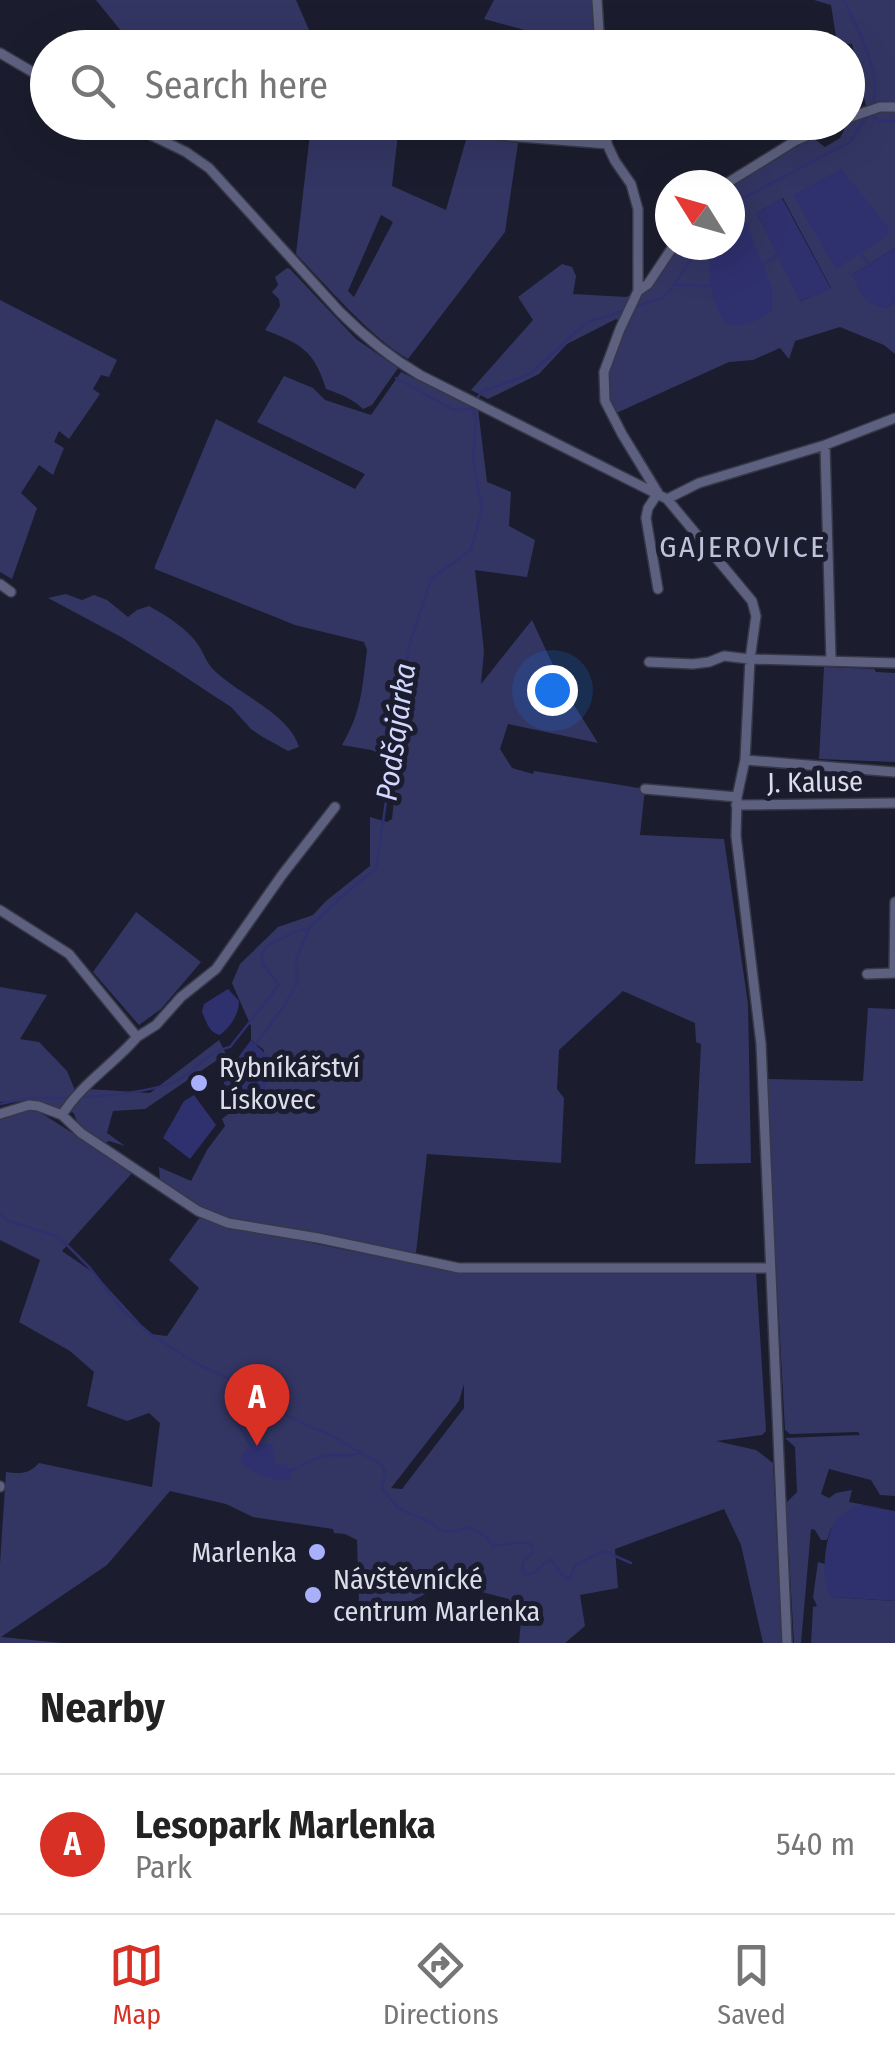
<!DOCTYPE html>
<html lang="en">
<head>
<meta charset="utf-8">
<style>
  body { margin:0; font-family:"Fira Sans Condensed",sans-serif; background:#f2f2f2; color:#222 }
  .compass { position:absolute; left:655px; top:170px; width:90px; height:90px; border-radius:50%; background:#fff; box-shadow:0 10px 40px #0002; rotate:307deg }
  .you { position:absolute; left:552px; top:690px; width:35px; height:35px; margin:-25px; border:8px solid #fff; border-radius:50%; background:#1a73e8; box-shadow:0 0 0 15px #1a73e833 }
  .badge { display:grid; place-items:center; width:65px; height:65px; border-radius:50%; background:#d93025; color:#fff; font-size:32px; font-weight:700 }
  .pin { position:absolute; translate:-50% -82px; filter:drop-shadow(0 2px 5px #0008) }
  .pin::after { content:''; position:absolute; top:52px; width:35px; height:30px; background:inherit; clip-path:polygon(0 0,100% 0,50% 100%) }
  .list { margin:0; padding:0; list-style:none }
  h2 { display:flex; justify-content:space-between; align-items:center; height:130px; margin:0; padding:0 40px; font-size:42px }
  h2 small { font-size:32px; font-weight:400; color:#767676 }
  .list li { display:grid; grid-template-columns:65px 1fr auto; gap:30px; align-items:center; box-sizing:border-box; height:140px; padding:0 40px; border-top:2px solid #e0e0e0 }
  .list b { display:block; font-size:38px; white-space:nowrap }
  .list p { margin:0; font-size:32px; white-space:nowrap; color:#767676 }
  .list em { font-size:32px; font-style:normal; color:#767676 }
  .icon { flex:none; width:55px; height:55px; fill:none; stroke:currentColor; stroke-width:2; stroke-linecap:round; stroke-linejoin:round }
  .map { position:relative; flex:none; width:895px; height:1643px; overflow:hidden }
  .search { position:absolute; background:#fff; box-shadow:0 10px 40px #0002; left:30px; right:30px; top:30px; height:110px; display:flex; align-items:center; gap:25px; box-sizing:border-box; padding:0 35px; border-radius:55px; color:#767676; font-size:38px }
  .sheet { height:270px; background:#fff }
  nav { display:flex; justify-content:space-around; align-items:center; box-sizing:border-box; height:140px; border-top:2px solid #e0e0e0; background:#fff; font-size:28px; color:#767676 }
  nav a { display:grid; justify-items:center; gap:5px }
  nav .on { color:#d93025 }
  .map>svg:first-child { display:block }
</style>
</head>
<body>
<div class="map">
<svg width="895" height="1643" viewBox="0 0 895 1643">
  <rect width="100%" height="100%" fill="#1b1d2e"/>
  <path fill="#333663" fill-rule="evenodd" d="M96,0H296L313,39L289,48L134,47Z
    M494,0H592L596,47H587L484,19Z
    M814,0H895V248L852,275L887,308L895,302V354L884,345L840,327L795,341L789,359L780,348L753,360L729,362L612,415L605,378L625,324L616,319L567,344L539,374L488,399L471,390L533,320L518,297L562,264L572,267L576,276L573,294L626,297L639,291L671,245H730V185H720L775,151H789L813,138L825,147L840,138L847,124L866,106L852,44L837,43L831,5ZM783,198L831,288L801,301L757,213Z
    M311,125L399,126L392,186L446,210L467,136L518,143L505,232L408,359C371,338 326,285 296,254ZM381,215L393,222L354,297L348,291Z
    M287,268L290,269L356,339L398,368L372,405L363,409C352,398 340,394 326,389C314,350 301,344 265,330L280,306L279,299L272,292L278,285L275,277Z
    M0,300L117,360L109,377L101,375L93,389L100,394L69,439L59,431L54,442L64,448L53,475L39,465L21,493L37,508L12,579L0,572Z
    M401,372L478,409L487,482L511,492L509,526L535,540L527,577L475,570L484,651L481,684L532,620L565,691L598,743L508,724L500,749L512,768L533,774L534,771L645,789L640,835L724,839L748,1004L751,1163L695,1164L701,1044L696,1042L695,1023L623,991L559,1050L557,1089L564,1098L561,1163L427,1154L416,1253L216,1215L195,1206L160,1181L159,1167L191,1181L207,1150L225,1126L222,1119C233,1110 241,1104 256,1103L264,1050L251,1040V1026L232,983L240,964L278,927L313,915L326,901L370,866V817L387,822L392,819L398,760L371,750L342,745C362,711 362,688 367,650L364,642L295,625L155,569V566L216,419L355,489L365,474L257,422L284,376L313,388L325,400L371,415Z
    M66,594L82,600L94,595L107,600L128,617L137,610L149,606C167,616 188,629 199,646C203,652 206,661 211,667C234,693 289,712 299,747L288,751L261,736L251,729L231,707L170,667L123,638L48,598Z
    M824,667L874,669L876,672L895,673V762L819,759Z
    M136,912L201,962L161,1009L139,1025L93,972Z
    M0,987L47,995L20,1039L39,1042L67,1071L77,1095L89,1089L150,1093L219,1040L226,1054L145,1109L113,1111L107,1133L125,1146L109,1141L104,1144C92,1135 77,1128 74,1113L26,1101L0,1102Z
    M868,1008L895,1009V1496L880,1495L871,1480L829,1469L821,1494L829,1498L836,1493L852,1490L849,1502L887,1509L861,1505L831,1529L827,1540H821L815,1530L811,1529L801,1643H794L786,1503L797,1492L795,1447L785,1438L860,1435L858,1432L790,1434L785,1430L767,1101L768,1079L863,1081Z
    M35,1109L133,1172L62,1251L94,1273L150,1334L167,1336L199,1288L169,1260L200,1217L232,1227L461,1273L756,1272L766,1431L762,1435L716,1441L756,1450L773,1463L782,1643H763L741,1545L724,1509L615,1549L618,1588L580,1595L585,1626L565,1643H519L521,1620L513,1611L509,1599L470,1589L433,1590L408,1603L380,1609L359,1605L357,1540L345,1534L334,1533L333,1529L253,1517L226,1504L170,1491L107,1565L1,1637L62,1643H0V1564L6,1472C21,1474 29,1474 39,1463L152,1487L160,1423L149,1413L127,1421L87,1406L94,1372L70,1351L19,1322L40,1260L0,1240V1117L19,1110ZM464,1384V1408L402,1489L391,1488L459,1401Z
    M818,1562L825,1564V1572L832,1597L895,1601V1643H811L813,1607L817,1606L813,1597Z"/>
  <path fill="#2f306e" d="M841,169L890,229L885,237L836,269L793,195Z
    M782,198L831,289L800,301L757,213Z
    M744,217L772,289V311C757,321 744,328 726,324C710,301 705,273 714,245H730V224Z
    M895,248V302L887,308C862,304 863,296 852,275Z
    M228,989L239,1001C239,1015 230,1027 220,1035C209,1033 206,1021 202,1012L204,1004Z
    M251,1040L272,1060C272,1077 266,1088 256,1103L244,1104L226,1088L221,1076L234,1063Z
    M194,1095L216,1125L190,1159L163,1138L184,1101Z
    M256,1443L269,1444L273,1447L275,1464L286,1465L291,1469L290,1480C268,1482 216,1463 256,1443Z
    M861,1505L895,1511V1601L832,1597C820,1583 824,1540 834,1524C840,1514 851,1508 861,1505Z"/>
  <g fill="none" stroke-linecap="round" stroke-linejoin="round">
    <path stroke="#2f306e" stroke-width="2.5" d="M844,0C857,28 884,76 872,106
      M730,205L850,142L868,114L881,121H895
      M859,252L870,265
      M763,265L777,255
      M674,285L711,286
      M635,307L662,298L670,291L700,245
      M396,378L454,410L472,409
      M255,1045L284,1006L297,983L296,959L309,929
      M78,1097C101,1097 158,1091 178,1080C195,1070 210,1051 230,1047L279,985L264,966L261,954L267,946L292,933L310,927L347,892L376,869L409,646L431,579L471,550L482,508L473,460L476,421L472,404L483,391L530,374L587,322L623,311
      M0,1104L30,1098H70
      M0,1214L8,1221L53,1235L64,1242L90,1268L124,1312L153,1336L199,1365L237,1382L282,1413L308,1426L325,1432L382,1465L385,1472L382,1488L398,1508L432,1523L440,1530L451,1532L468,1527L487,1537L492,1546C506,1546 517,1538 532,1545V1553C525,1559 520,1563 524,1573C536,1578 540,1563 551,1560L564,1577L569,1579L576,1565L604,1551L631,1563
      M239,1387L236,1391V1420L250,1444
      M291,1471C304,1464 317,1456 332,1455C343,1455 349,1457 359,1453"/>
    <g stroke="#363848" stroke-width="12">
      <path id="street" d="M597,0L600,48
        M0,53L48,81
        M848,118L880,107H895
        M124,122L186,152L209,168L340,312C364,336 391,358 420,375L667,499L752,601L756,616L750,659L745,760L737,797L736,836L761,1044L787,1643
        M409,122L485,134L607,144
        M606,122L607,144L615,161L631,184L638,209V291L620,329L604,372L605,401L622,434L658,493L648,508L646,518L658,589
        M724,185L795,141L838,122
        M638,291L648,284L674,245
        M825,445L831,660
        M667,499L699,483L825,445L895,418
        M0,584L11,592
        M649,662L693,664L709,662L724,656L750,659L895,663
        M745,760L895,772
        M645,789L737,797
        M736,805L895,803
        M0,910L69,954L137,1037C113,1065 81,1084 62,1115
        M894,973L895,902
        M867,974L895,973
        M137,1037L156,1025L181,997L216,969L282,875L335,807
        M0,1114L29,1105L38,1106L62,1115L81,1133L198,1211L228,1223L318,1238L459,1268H770
        M0,1486V1487"/>
    </g>
    <use href="#street" stroke="#5d617f" stroke-width="9"/>
  </g>
  <g fill="#a8b0fc" stroke="#1b1d2e" stroke-width="4">
    <circle cx="199" cy="1083" r="10"/>
    <circle cx="317" cy="1552" r="10"/>
    <circle cx="313" cy="1595" r="10"/>
  </g>
  <g text-anchor="middle" dominant-baseline="central" stroke-width="10" stroke-linejoin="round" paint-order="stroke">
    <g font-size="28" fill="#dbdde9" stroke="#1b1d2e">
      <text transform="translate(815 782) rotate(-1)">J. Kaluse</text>
    </g>
    <g font-size="28" fill="#dbdde9" stroke="#1b1d2e" text-anchor="start">
      <text x="219" y="1067">Rybníkářství<tspan x="219" dy="32">Lískovec</tspan></text>
      <text x="297" y="1552" text-anchor="end">Marlenka</text>
      <text x="333" y="1579">Návštěvnícké<tspan x="333" dy="32">centrum Marlenka</tspan></text>
    </g>
    <g font-size="30" letter-spacing="2.5" fill="#bfc3da" stroke="#1b1d2e">
      <text x="743" y="547">GAJEROVICE</text>
    </g>
    <g font-size="30" font-style="italic" fill="#d1d7fe" stroke="#1b1d2e">
      <text transform="translate(396 732) rotate(-82)">Podšajárka</text>
    </g>
  </g>
</svg>
<svg class="compass" viewBox="-18 -18 36 36"><path d="M0-13l5 13h-10z" fill="#e53935"/><path d="M0 13l5-13h-10z" fill="#767676"/></svg>
<div class="you"></div>
<div class="pin badge" style="left:257px;top:1446px">A</div>
<div class="search"><svg class="icon" aria-label="search" viewBox="0 0 24 24"><circle cx="10" cy="10" r="6"/><path d="M15 15l6 6"/></svg>Search here</div>
</div>
<section class="sheet">
<h2>Nearby<small></small></h2>
<ul class="list">
<li><span class="badge">A</span><div><b>Lesopark Marlenka</b><p>Park</p></div><em>540 m</em></li>
</ul>
</section>
<nav>
<a class="on"><svg class="icon" aria-label="map" viewBox="0 0 24 24"><path d="M3 6l6-2 6 2 6-2v14l-6 2-6-2-6 2zM9 4v14M15 6v14"/></svg>Map</a>
<a><svg class="icon" aria-label="directions" viewBox="0 0 24 24"><path d="M12 3l9 9-9 9-9-9zM9 14v-3h6M13 9l2 2-2 2"/></svg>Directions</a>
<a><svg class="icon" aria-label="saved" viewBox="0 0 24 24"><path d="M7 4h10v16l-5-4-5 4z"/></svg>Saved</a>
</nav>
</body>
</html>
